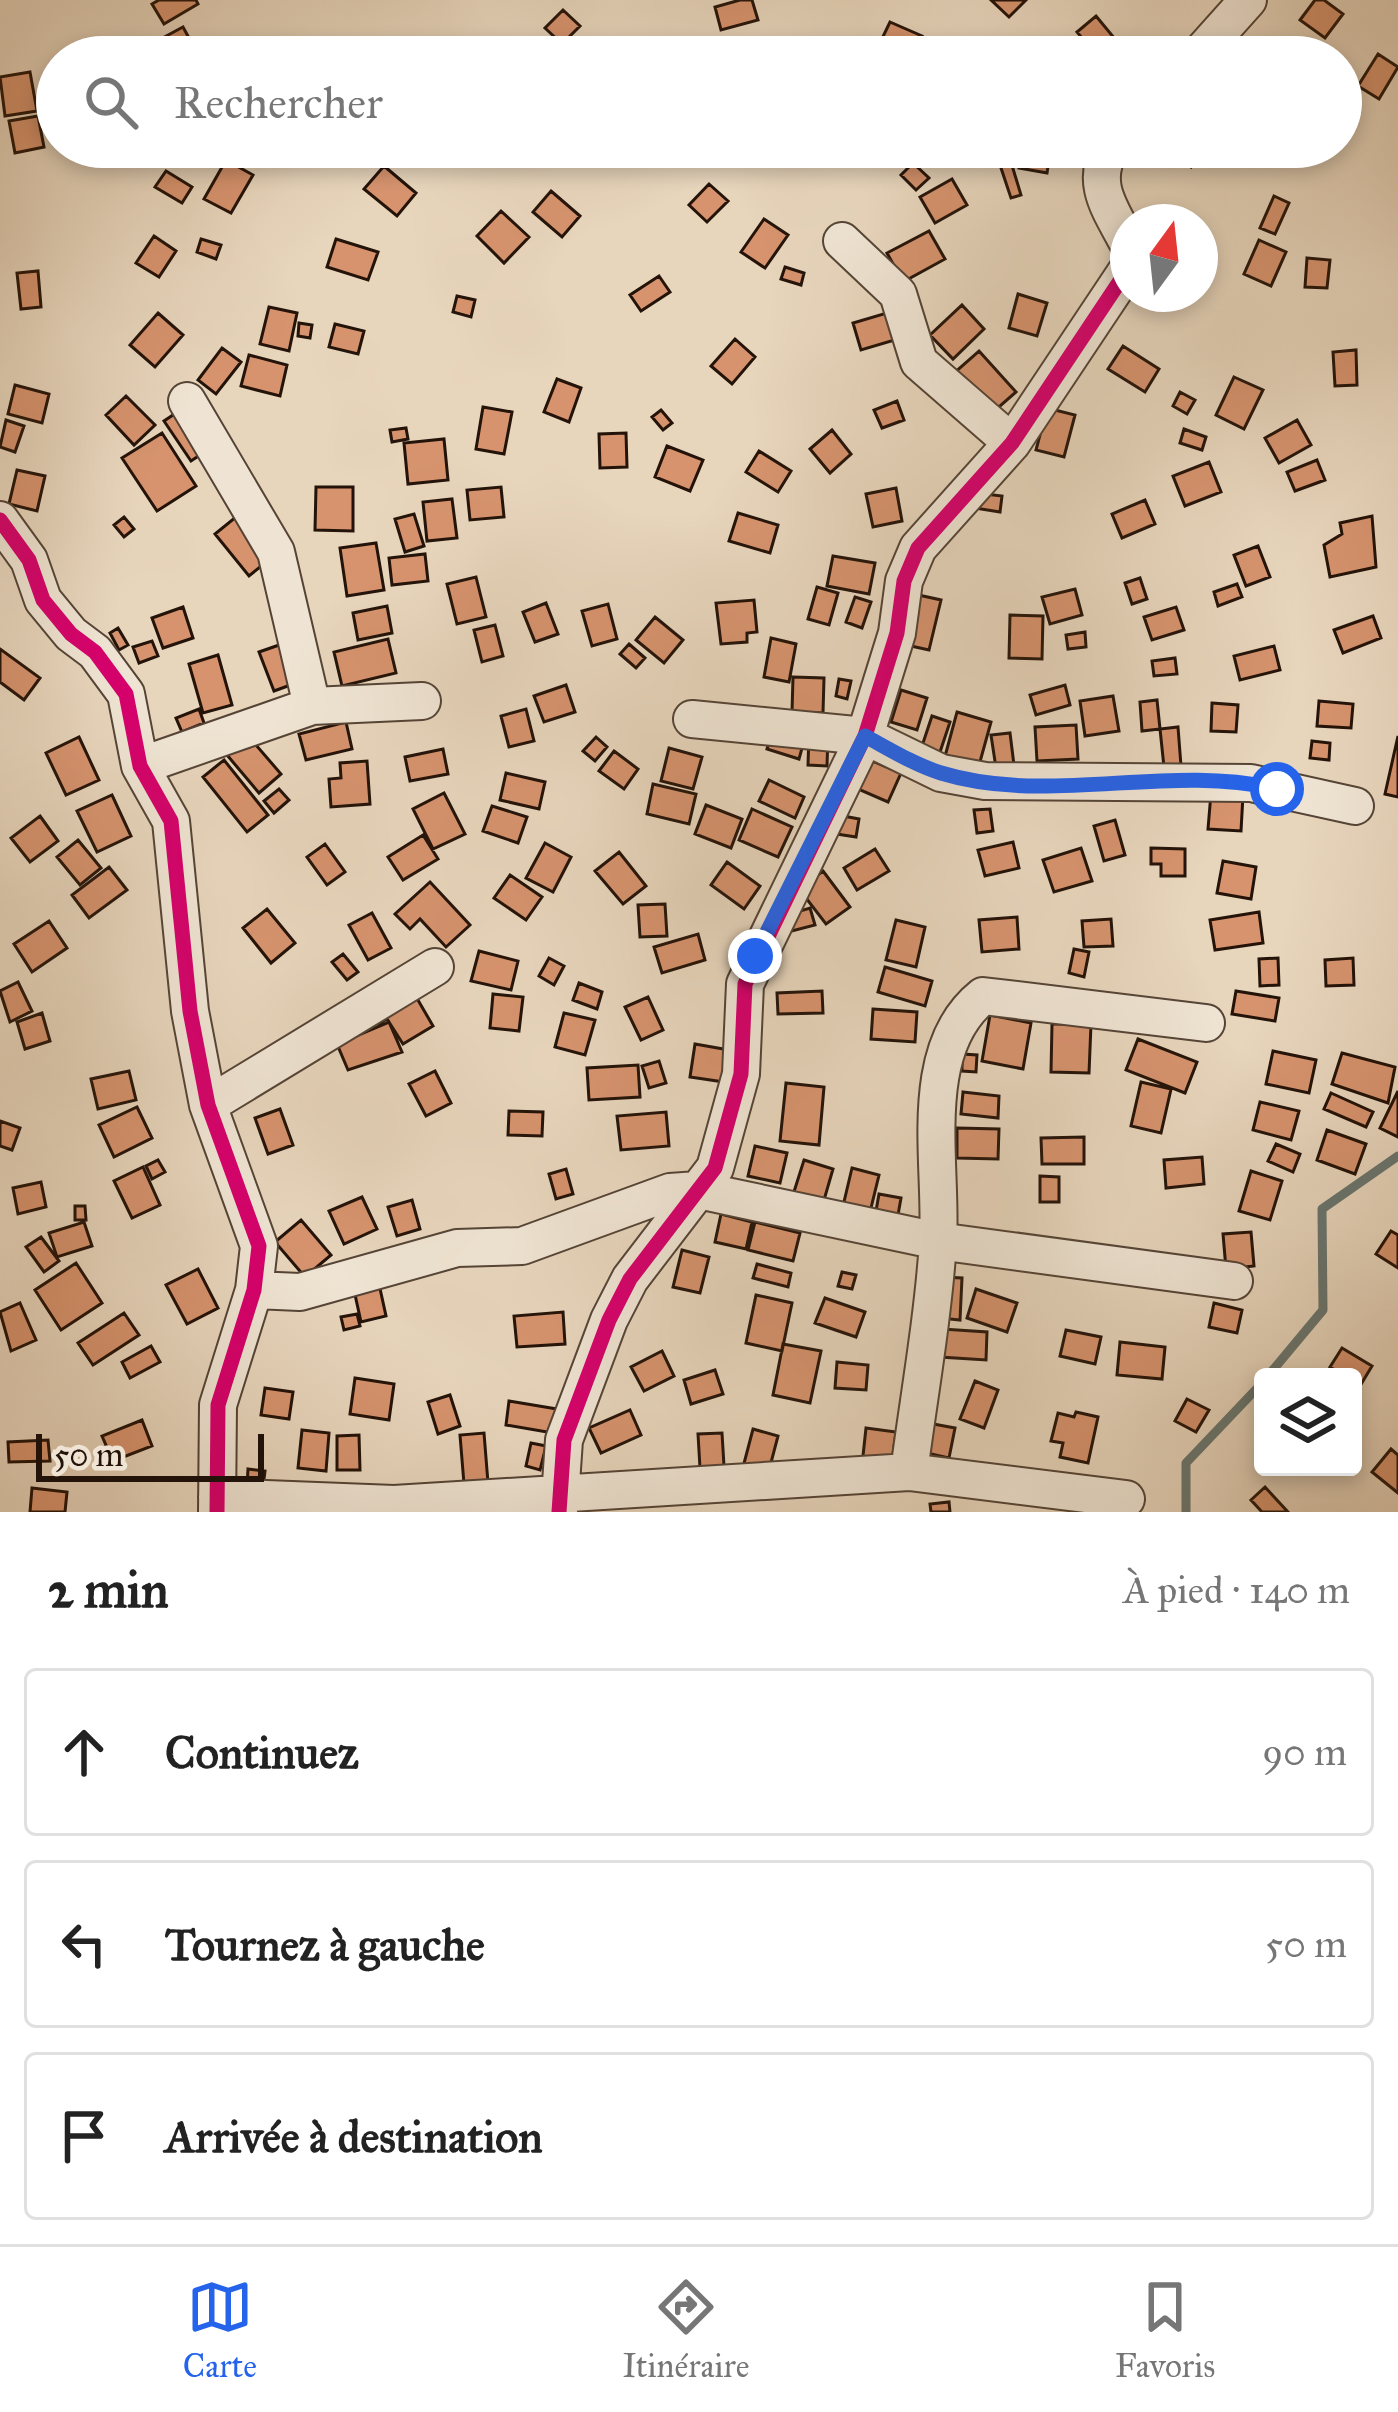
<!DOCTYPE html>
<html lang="fr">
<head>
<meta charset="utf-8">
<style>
  body { margin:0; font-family:"IM FELL Great Primer",serif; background:#f6f6f6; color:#222 }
  .controls { position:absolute; right:36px; bottom:36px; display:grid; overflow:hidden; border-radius:12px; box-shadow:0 6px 18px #0003 }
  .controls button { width:108px; height:108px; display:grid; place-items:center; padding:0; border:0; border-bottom:3px solid #e0e0e0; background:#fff; color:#222; font:60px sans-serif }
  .compass { position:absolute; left:1110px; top:204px; width:108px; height:108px; border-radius:50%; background:#fff; box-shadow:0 6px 18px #0003; rotate:15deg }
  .scale { position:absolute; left:36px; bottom:30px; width:228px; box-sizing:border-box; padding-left:12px; border:6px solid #241309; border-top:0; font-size:33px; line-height:42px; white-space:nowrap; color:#241309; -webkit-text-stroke:9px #efe4d3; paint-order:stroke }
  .stop { position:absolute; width:36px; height:36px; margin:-27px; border:9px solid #2563eb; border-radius:50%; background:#fff }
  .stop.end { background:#2563eb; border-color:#fff; box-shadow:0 3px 12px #0008 }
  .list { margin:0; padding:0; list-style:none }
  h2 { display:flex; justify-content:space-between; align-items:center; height:156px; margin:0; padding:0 48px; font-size:51px }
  h2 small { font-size:39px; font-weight:400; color:#767676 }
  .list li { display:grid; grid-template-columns:78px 1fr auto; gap:36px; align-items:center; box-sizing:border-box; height:168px; margin:0 24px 24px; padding:0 24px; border:3px solid #e0e0e0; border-radius:12px }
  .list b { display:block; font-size:45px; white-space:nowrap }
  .list em { font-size:39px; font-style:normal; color:#767676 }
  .icon { flex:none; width:66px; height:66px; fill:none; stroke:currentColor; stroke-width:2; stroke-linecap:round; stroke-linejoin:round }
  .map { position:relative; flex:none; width:1398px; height:1512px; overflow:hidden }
  .search { position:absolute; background:#fff; box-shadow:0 6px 18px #0003; left:36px; right:36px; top:36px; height:132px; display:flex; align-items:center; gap:30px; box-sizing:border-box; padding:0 42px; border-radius:66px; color:#767676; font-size:45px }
  .sheet { height:732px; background:#fff }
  nav { display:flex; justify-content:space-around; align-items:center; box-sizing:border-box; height:168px; border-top:3px solid #e0e0e0; background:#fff; font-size:33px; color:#767676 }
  nav a { display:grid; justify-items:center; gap:6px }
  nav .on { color:#2563eb }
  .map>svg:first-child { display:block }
</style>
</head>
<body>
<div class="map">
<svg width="1398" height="1512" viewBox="0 0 1398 1512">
  <rect width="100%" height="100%" fill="#e7d5bc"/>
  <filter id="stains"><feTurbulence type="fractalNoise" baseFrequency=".00167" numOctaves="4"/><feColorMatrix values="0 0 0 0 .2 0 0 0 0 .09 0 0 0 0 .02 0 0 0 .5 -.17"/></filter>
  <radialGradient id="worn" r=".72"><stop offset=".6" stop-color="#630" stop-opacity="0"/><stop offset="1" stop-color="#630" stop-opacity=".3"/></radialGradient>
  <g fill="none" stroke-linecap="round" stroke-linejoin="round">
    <path stroke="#697670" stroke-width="9" d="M1267,1377L1323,1310L1322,1209L1398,1156
      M1186,1512V1463L1263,1382"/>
  </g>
  <path fill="#d6936e" stroke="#241309" stroke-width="3" d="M159,0H196L198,4L164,24L152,4Z
    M740,0H752L758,20L721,30L715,7Z
    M991,0H1026L1009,17Z
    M1315,0H1324L1343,14L1325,38L1300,20Z
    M563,10L580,26L562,44L545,28Z
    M1096,16L1115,39L1096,55L1077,32Z
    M890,22L922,36L913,57L878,47Z
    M183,27L196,51L166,57L157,41Z
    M478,38L485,51L460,57L456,50Z
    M762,50L763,57H733V53Z
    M1378,54L1398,67L1379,99L1358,86Z
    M30,72L37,111L5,116L0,77Z
    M38,116L44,147L15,153L9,121Z
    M247,147H275L263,160Z
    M1022,147H1051L1047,173L1019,168Z
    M1167,147H1205L1191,167Z
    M226,160L253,175L231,213L204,199Z
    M1011,162L1021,195L1011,198L1000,165Z
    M913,163L929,178L916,190L901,175Z
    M384,166L416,193L397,216L364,189Z
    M166,171L192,187L182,203L155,187Z
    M952,179L967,205L935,223L920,197Z
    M709,184L728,201L707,222L689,205Z
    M551,191L580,216L562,237L533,212Z
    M1274,196L1289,203L1275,234L1260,228Z
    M501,211L529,237L504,263L477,236Z
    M764,219L788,235L765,268L741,252Z
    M929,231L945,259L903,282L887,253Z
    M154,236L176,251L159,277L136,263Z
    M201,239L221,245L216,259L197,252Z
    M336,239L378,252L368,280L327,267Z
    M1259,240L1286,252L1271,286L1244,274Z
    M1307,258L1330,260L1327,288L1305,287Z
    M785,267L804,273L801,285L781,279Z
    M38,271L41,307L21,309L17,273Z
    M659,276L670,292L641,311L630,295Z
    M1018,294L1047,303L1037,336L1009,328Z
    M457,296L475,300L471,317L453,312Z
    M962,305L984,329L953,359L930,335Z
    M269,307L297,313L289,351L260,344Z
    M890,312L898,339L861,350L853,323Z
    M158,313L183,335L155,367L130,345Z
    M299,323L312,325L310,338L298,336Z
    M335,324L364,331L358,354L329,347Z
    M735,339L755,357L732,384L711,366Z
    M1123,346L1159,369L1145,392L1108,369Z
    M222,348L241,362L216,394L198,380Z
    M1356,350L1357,385L1335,386L1333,352Z
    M979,351L1016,392L991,414L954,373Z
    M249,355L287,365L280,396L241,386Z
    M1234,377L1263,390L1244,429L1216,415Z
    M557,379L581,388L569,422L544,412Z
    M15,385L49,394L42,423L8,414Z
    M1180,392L1195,400L1187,414L1173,406Z
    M126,396L155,425L134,445L106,415Z
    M897,401L904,420L882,428L874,410Z
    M188,405L215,445L191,461L164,421Z
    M483,407L512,412L504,454L476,449Z
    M1047,408L1075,415L1064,457L1036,450Z
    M661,410L672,423L663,430L652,417Z
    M6,420L24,426L15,452L0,447Z
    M1297,420L1311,445L1279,463L1265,438Z
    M406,428L408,439L392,442L390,430Z
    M1184,429L1206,437L1202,450L1180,443Z
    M832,430L851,454L830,473L810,449Z
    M162,433L196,486L157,511L122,458Z
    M626,433L627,467L600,468L599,434Z
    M444,439L448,480L408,484L404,443Z
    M667,446L703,460L690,491L655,477Z
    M759,451L791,471L778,492L746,472Z
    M1317,460L1325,480L1295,491L1287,472Z
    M1209,462L1221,492L1185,506L1173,476Z
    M17,470L45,476L37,511L9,504Z
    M316,487H353V531L315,530Z
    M501,487L504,517L470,520L467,490Z
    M896,488L902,521L873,527L866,494Z
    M977,493L1002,496L1000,512L975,508Z
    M452,499L457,538L427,541L423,502Z
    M1145,500L1155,524L1122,538L1112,514Z
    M242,512L276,554L249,576L215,534Z
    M738,513L778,525L770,553L729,541Z
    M414,514L424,546L405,552L395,519Z
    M1372,516L1376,567L1330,577L1324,545L1342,534L1340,523Z
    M124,517L134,529L124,537L114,525Z
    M376,543L384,590L347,596L340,548Z
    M1258,546L1270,577L1246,586L1234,555Z
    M425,554L428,581L392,585L389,558Z
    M833,556L875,563L869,594L827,586Z
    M476,577L486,617L457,624L447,584Z
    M1140,578L1147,599L1132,604L1125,583Z
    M1237,584L1242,597L1218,606L1214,592Z
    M817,587L838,593L829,625L808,619Z
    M1075,589L1082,615L1050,624L1042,597Z
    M914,594L941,600L929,650L902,644Z
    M855,597L871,602L862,628L846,622Z
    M754,600L757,632L747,633V642L721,644L716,603Z
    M546,603L558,634L535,642L523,612Z
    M608,604L617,639L592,646L582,611Z
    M387,606L392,633L358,640L353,613Z
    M183,607L193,638L163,648L152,618Z
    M1176,607L1184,630L1152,640L1144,617Z
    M1010,615L1043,616L1042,659L1009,658Z
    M1373,616L1381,638L1343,653L1334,630Z
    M655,617L683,640L664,663L636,640Z
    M495,625L503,656L482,662L474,630Z
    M118,628L128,645L119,650L110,633Z
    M1085,632L1086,647L1068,649L1066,635Z
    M771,638L796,644L789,682L764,677Z
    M388,639L396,673L342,686L334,652Z
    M152,641L158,656L139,663L133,647Z
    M282,644L296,683L274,691L259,652Z
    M629,644L645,658L636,668L620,654Z
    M1274,646L1280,670L1240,680L1234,656Z
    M0,649L40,678L24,700L0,682Z
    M218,655L232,705L203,713L189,664Z
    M1175,658L1177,674L1154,676L1152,661Z
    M793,677L824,678L823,713L792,712Z
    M839,679L851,681L847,699L836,696Z
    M566,685L575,712L544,722L534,696Z
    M1065,685L1070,705L1036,715L1030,695Z
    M901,690L927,698L917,730L891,722Z
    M1113,696L1119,731L1085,736L1080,701Z
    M1157,700L1160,729L1142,731L1140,702Z
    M1319,701L1353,704L1351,728L1317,726Z
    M1212,703L1238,705L1236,732L1211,731Z
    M199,709L204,723L182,732L176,718Z
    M526,709L534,741L509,747L501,716Z
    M957,712L991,722L978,769L944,760Z
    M932,716L950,722L939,755L921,749Z
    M346,722L352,749L306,760L299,734Z
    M1076,725L1078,759L1037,761L1035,727Z
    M1178,727L1181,766L1164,767L1160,729Z
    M772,732L804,741L799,759L767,749Z
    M1010,733L1014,765L996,768L991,735Z
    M809,734L828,735L827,766L808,765Z
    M1398,736V797L1385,794Z
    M79,737L99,780L66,795L46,753Z
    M249,737L281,774L259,793L227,755Z
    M596,737L607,747L595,761L583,751Z
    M1312,741L1330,743L1329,760L1310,758Z
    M669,748L702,757L693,789L661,781Z
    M443,749L448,774L410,781L405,757Z
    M614,751L638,769L624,789L599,771Z
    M224,760L268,815L247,832L203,777Z
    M870,760L901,773L888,802L858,789Z
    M367,761L370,804L331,807L329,779L341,778L340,763Z
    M506,773L545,782L539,809L500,800Z
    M769,780L804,797L795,818L759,801Z
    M653,784L696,794L689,824L647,814Z
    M279,789L289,800L274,813L264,801Z
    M444,793L465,834L433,849L413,809Z
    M1211,793L1243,795L1241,831L1208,829Z
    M112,795L131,836L97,852L77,811Z
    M706,805L742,819L731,848L695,834Z
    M492,806L527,817L518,843L483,831Z
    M752,809L792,827L778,857L739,840Z
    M990,809L993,831L977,833L974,810Z
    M833,814L859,819L856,837L830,833Z
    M40,816L58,841L30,862L11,838Z
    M1115,820L1125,855L1104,861L1094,826Z
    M423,835L438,859L403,880L388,857Z
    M78,840L101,868L80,885L57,857Z
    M1013,842L1019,868L985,876L978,850Z
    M545,843L571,857L553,892L526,878Z
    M325,844L345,872L327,885L307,857Z
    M1081,848L1092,881L1054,892L1043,860Z
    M1151,848L1185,849V876H1161V864H1151Z
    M875,849L889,871L857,890L844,868Z
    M619,852L646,886L623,904L595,871Z
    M1223,861L1256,867L1251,899L1217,893Z
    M727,862L760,886L744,909L711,885Z
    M109,867L127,890L89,918L72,895Z
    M823,871L850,907L826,924L799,889Z
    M510,875L542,897L526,920L494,898Z
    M430,882L470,925L446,947L420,919L410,929L395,914Z
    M665,904L667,936L640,937L638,905Z
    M810,908L815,925L788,932L783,916Z
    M267,909L295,943L271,963L243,928Z
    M1259,912L1263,943L1215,950L1210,920Z
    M372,913L391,948L368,960L349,925Z
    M1017,917L1019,949L982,952L979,920Z
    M1111,919L1113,946L1084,947L1082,921Z
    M896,920L925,927L916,967L886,960Z
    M49,921L67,948L32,972L14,944Z
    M698,934L705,960L662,973L654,947Z
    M1074,949L1089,952L1084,977L1069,973Z
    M479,951L518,961L511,990L471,981Z
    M343,954L358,972L347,980L332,962Z
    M549,958L564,966L554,985L539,976Z
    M1278,958L1279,985L1260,986L1259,959Z
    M1353,958L1354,985L1326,986L1325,960Z
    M885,967L932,981L925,1006L878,992Z
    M18,982L32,1011L10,1022L0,991Z
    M579,983L602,992L597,1009L573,1000Z
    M411,988L433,1026L403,1044L387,1019L378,1024L371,1012Z
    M822,991L823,1013L778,1014L777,993Z
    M1236,991L1279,998L1275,1021L1232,1014Z
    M493,994L523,997L519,1031L490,1028Z
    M648,997L663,1030L641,1040L625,1007Z
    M873,1009L917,1012L915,1042L871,1039Z
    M42,1013L50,1041L25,1049L17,1022Z
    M564,1013L595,1020L585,1055L555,1047Z
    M990,1015L1031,1023L1023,1069L982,1061Z
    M389,1022L402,1052L348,1070L337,1044Z
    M1052,1024H1091L1089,1073L1051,1072Z
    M1138,1039L1197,1062L1185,1093L1126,1070Z
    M695,1044L729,1050L724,1082L690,1077Z
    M1273,1051L1316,1060L1309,1093L1266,1084Z
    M1342,1053L1395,1067L1388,1103L1332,1084Z
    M962,1054L977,1055L976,1072L962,1071Z
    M659,1061L666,1083L649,1088L642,1066Z
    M638,1065L640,1097L589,1100L587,1068Z
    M129,1071L136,1100L98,1109L91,1079Z
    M435,1071L451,1103L426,1116L409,1084Z
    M1141,1082L1171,1089L1161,1133L1131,1126Z
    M786,1083L824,1087L819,1145L780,1141Z
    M1398,1091V1137L1380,1128Z
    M963,1092L999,1096L998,1118L961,1114Z
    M1331,1093L1373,1112L1366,1127L1324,1109Z
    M1260,1102L1299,1111L1291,1140L1253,1130Z
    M137,1107L152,1138L114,1157L99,1125Z
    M280,1109L293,1145L268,1154L255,1118Z
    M509,1111L543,1112L542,1136L508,1135Z
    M666,1112L669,1146L621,1150L617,1116Z
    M0,1121L20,1128L12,1150L0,1146Z
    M957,1128L999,1129L998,1159L957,1158Z
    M1327,1130L1366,1144L1355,1174L1317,1160Z
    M1084,1137V1164H1042L1041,1138Z
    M1276,1144L1300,1154L1293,1172L1268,1161Z
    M755,1146L787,1153L780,1183L748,1176Z
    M1202,1157L1204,1184L1166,1188L1164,1160Z
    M158,1160L165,1172L152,1179L146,1166Z
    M804,1160L833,1169L822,1207L792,1198Z
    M143,1167L160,1205L132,1218L114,1181Z
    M852,1168L879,1175L870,1212L843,1206Z
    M566,1169L573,1194L556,1199L549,1174Z
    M1251,1171L1282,1181L1270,1220L1239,1211Z
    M1040,1176L1059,1177V1202H1040Z
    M41,1182L46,1207L18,1214L13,1188Z
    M879,1194L901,1198L898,1215L876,1211Z
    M362,1197L377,1229L344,1244L329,1211Z
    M412,1200L420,1229L397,1236L388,1207Z
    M75,1206H85L86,1220H75Z
    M721,1214L752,1222L746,1249L715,1242Z
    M301,1220L331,1255L305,1277L275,1242Z
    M84,1222L92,1246L57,1257L49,1233Z
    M755,1222L800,1233L793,1261L748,1250Z
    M1391,1231L1398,1235V1268L1376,1254Z
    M1251,1232L1254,1266L1226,1269L1223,1234Z
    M41,1237L59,1261L44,1272L26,1247Z
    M682,1250L709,1257L700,1293L673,1287Z
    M76,1263L102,1303L61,1330L35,1290Z
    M757,1264L791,1273L788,1287L753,1278Z
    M198,1269L218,1308L187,1324L166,1285Z
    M842,1272L856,1275L852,1289L838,1286Z
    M942,1277L962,1278L960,1320L940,1318Z
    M379,1284L386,1316L361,1322L354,1290Z
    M976,1289L1017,1303L1007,1332L967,1318Z
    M756,1295L792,1303L782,1351L746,1343Z
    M825,1298L865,1312L856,1337L815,1323Z
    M20,1303L36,1340L11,1351L0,1312Z
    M1214,1303L1242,1310L1237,1333L1209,1327Z
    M563,1312L565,1344L517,1347L514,1316Z
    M124,1313L139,1335L93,1365L78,1343Z
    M357,1314L360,1326L344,1330L341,1317Z
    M942,1329L987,1332L986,1360L940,1357Z
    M1066,1330L1101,1337L1095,1364L1060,1356Z
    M1120,1342L1165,1347L1162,1379L1117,1375Z
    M783,1344L821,1351L810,1403L773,1395Z
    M151,1346L160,1362L130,1378L122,1362Z
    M1342,1348L1372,1366L1360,1386L1330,1367Z
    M662,1351L674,1376L644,1391L631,1367Z
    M837,1362L868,1365L866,1390L835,1388Z
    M715,1370L723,1394L691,1404L684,1380Z
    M355,1378L394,1384L389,1420L350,1414Z
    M975,1381L998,1390L984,1428L960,1419Z
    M265,1388L293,1392L289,1419L261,1415Z
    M450,1395L460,1426L438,1434L428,1402Z
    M1187,1399L1209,1410L1196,1432L1175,1421Z
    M509,1401L557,1409L553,1433L506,1425Z
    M630,1410L641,1435L601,1453L589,1428Z
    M1076,1412L1098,1417L1088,1463L1060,1457L1063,1443L1051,1441L1058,1413L1074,1417Z
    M142,1420L152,1446L113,1461L102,1436Z
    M928,1423L955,1428L949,1458L922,1452Z
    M866,1428L896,1432L891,1469L862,1465Z
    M753,1429L778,1436L767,1478L742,1471Z
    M302,1430L329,1433L326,1471L298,1468Z
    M484,1433L488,1483L464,1484L460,1435Z
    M722,1433L724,1466L700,1468L698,1434Z
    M359,1435L360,1470H337V1436Z
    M48,1440L50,1461L9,1462L8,1442Z
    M531,1443L546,1446L540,1470L526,1466Z
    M1391,1449L1398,1455V1493L1372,1472Z
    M248,1469L265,1471L263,1487L247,1486Z
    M1265,1487L1288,1512H1262L1251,1500Z
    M32,1488L67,1492L65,1512H30Z
    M949,1502L950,1512H931L930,1504Z"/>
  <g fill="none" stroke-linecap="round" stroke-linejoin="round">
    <g stroke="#554436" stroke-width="40">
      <path id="minor" d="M1197,57L1248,0
        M1111,147C1089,183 1111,210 1128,243
        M842,241L898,294L919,362L1012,443
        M187,401L276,552L312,706
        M0,520L29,560L43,600L71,634L95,652L126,694L140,766L171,821L190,1011L208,1105L259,1246L254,1290L218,1405L217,1512
        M692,719L865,736L941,773L985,781L1251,783L1355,806
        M140,766L312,706L422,701
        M208,1105L435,967
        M254,1290L300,1292L457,1248L522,1246L670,1192L698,1190L938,1241L1234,1281
        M909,1472C919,1396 933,1318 938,1242C943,1166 915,1050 983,996L1206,1023
        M217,1497L394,1504L909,1472L1126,1499
        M559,1512L564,1440L609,1320L630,1279L715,1168L741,1074L745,984L865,736L897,633L904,581L918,548L1012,443L1128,269"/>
    </g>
    <use href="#minor" stroke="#efe4d3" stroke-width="36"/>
    <g stroke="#efe4d3" stroke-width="22">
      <path id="cycleway" d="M0,520L29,560L43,600L71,634L95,652L126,694L140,766L171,821L190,1011L208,1105L259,1246L254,1290L218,1405L217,1512
        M559,1512L564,1440L609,1320L630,1279L715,1168L741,1074L745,984L865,736L897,633L904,581L918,548L1012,443L1128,269"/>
    </g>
    <use href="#cycleway" stroke="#d6006c" stroke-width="15"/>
  </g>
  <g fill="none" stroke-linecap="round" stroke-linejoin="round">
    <path stroke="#2563eb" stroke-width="15" d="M755,956L865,736C889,749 915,765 941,773C1049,806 1168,763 1277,789"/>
  </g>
  <rect width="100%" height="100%" filter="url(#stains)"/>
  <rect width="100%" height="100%" fill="url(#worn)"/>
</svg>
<div class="controls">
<button><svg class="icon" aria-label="layers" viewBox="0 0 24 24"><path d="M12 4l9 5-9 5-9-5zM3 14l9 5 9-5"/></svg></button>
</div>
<svg class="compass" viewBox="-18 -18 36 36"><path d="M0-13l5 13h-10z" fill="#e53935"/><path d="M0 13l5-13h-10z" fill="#767676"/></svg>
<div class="scale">50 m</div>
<div class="stop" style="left:1277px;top:789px"></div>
<div class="stop end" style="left:755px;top:956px"></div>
<div class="search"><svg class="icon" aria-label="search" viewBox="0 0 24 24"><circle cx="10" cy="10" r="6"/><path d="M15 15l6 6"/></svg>Rechercher</div>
</div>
<section class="sheet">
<h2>2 min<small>À pied · 140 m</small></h2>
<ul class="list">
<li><svg class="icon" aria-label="ahead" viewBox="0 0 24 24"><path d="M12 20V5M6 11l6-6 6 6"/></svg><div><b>Continuez</b></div><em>90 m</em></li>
<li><svg class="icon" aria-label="left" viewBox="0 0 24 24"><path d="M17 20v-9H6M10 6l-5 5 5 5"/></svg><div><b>Tournez à gauche</b></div><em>50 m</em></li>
<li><svg class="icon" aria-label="arrive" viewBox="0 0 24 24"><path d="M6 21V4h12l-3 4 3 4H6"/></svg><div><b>Arrivée à destination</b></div></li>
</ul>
</section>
<nav>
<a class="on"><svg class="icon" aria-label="map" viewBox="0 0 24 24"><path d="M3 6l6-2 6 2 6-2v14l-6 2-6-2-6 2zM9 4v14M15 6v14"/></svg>Carte</a>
<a><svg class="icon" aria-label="directions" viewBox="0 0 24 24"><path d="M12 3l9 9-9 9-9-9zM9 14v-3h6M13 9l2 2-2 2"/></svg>Itinéraire</a>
<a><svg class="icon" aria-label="saved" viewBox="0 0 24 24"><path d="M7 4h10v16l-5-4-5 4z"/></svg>Favoris</a>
</nav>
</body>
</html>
